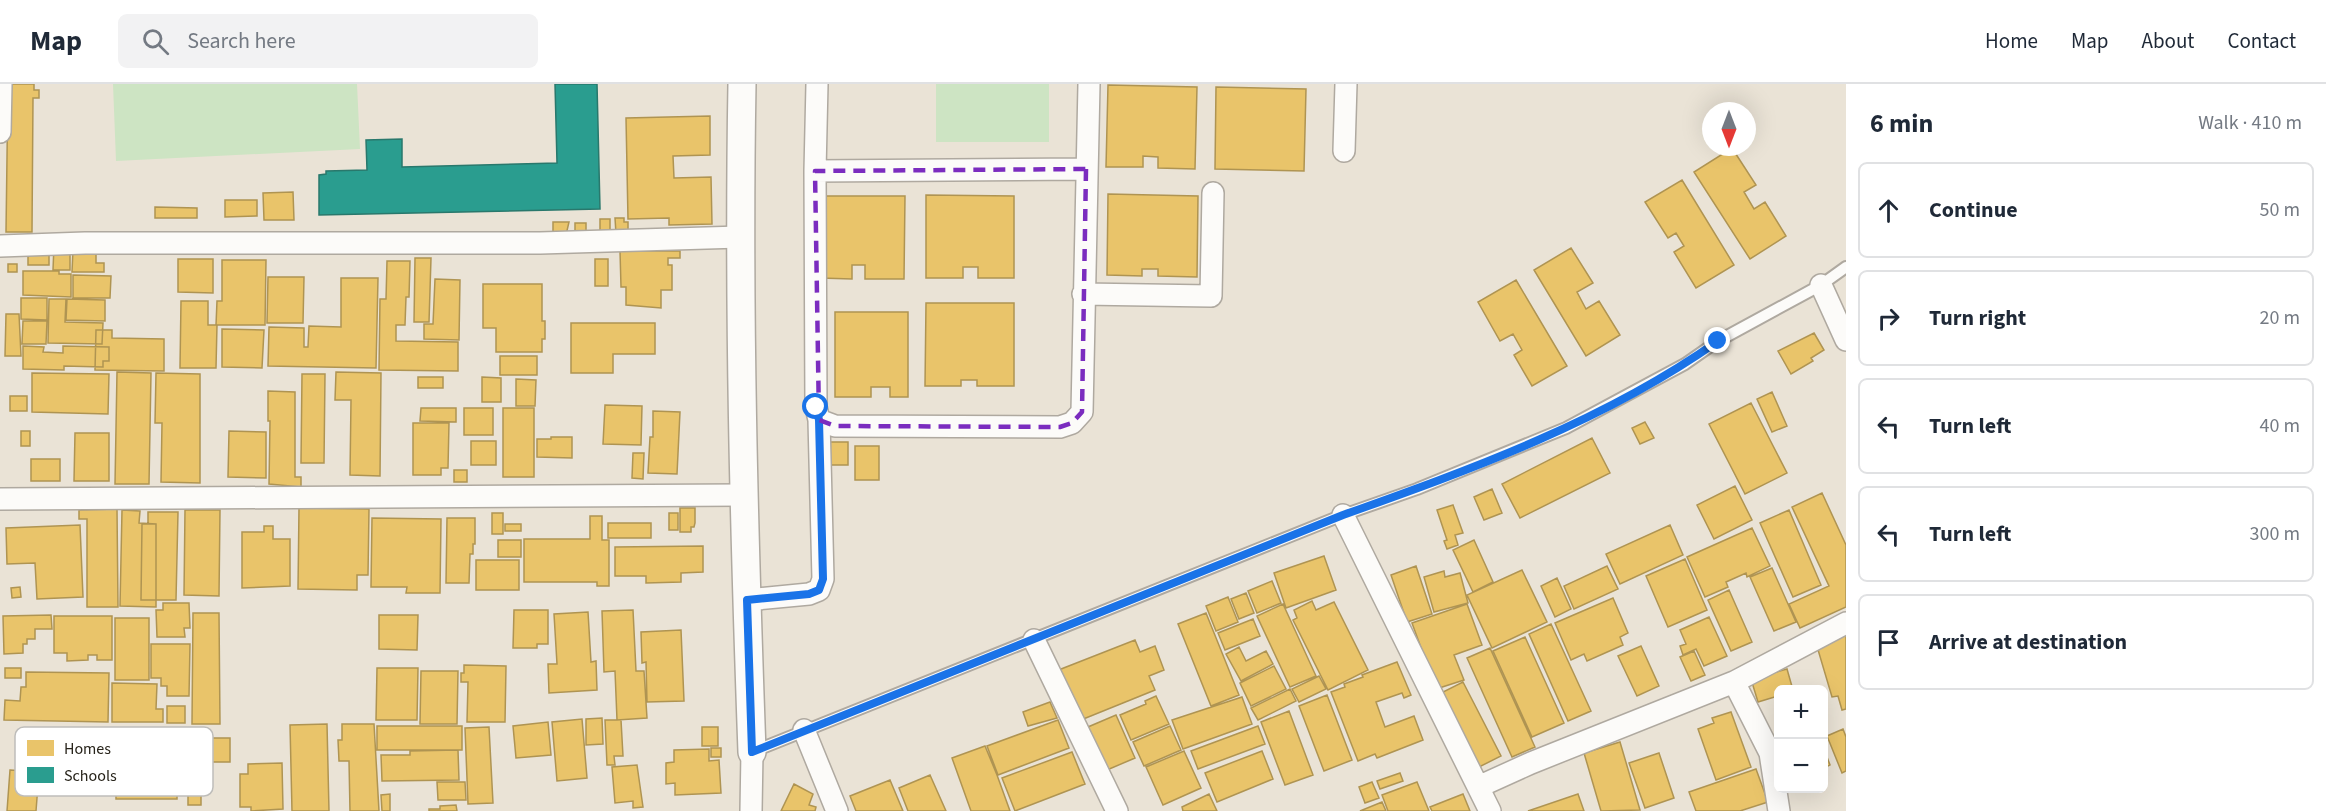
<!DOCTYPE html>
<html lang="en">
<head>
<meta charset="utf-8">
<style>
  body { margin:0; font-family:"Source Sans 3",sans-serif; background:#f2f2f3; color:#1f2937 }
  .controls { position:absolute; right:18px; bottom:18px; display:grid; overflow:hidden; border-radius:9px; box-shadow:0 6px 24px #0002 }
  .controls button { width:54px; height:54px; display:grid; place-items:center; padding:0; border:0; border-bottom:2px solid #e0e1e3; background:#fff; color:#1f2937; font:30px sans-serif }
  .compass { position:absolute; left:1702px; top:18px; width:54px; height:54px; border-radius:50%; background:#fff; box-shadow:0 6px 24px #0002; rotate:180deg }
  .stop { position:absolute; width:18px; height:18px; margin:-14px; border:4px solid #1a73e8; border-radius:50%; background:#fff }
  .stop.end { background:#1a73e8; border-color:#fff; box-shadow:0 2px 6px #0008 }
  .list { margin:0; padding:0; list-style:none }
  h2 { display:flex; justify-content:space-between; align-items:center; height:78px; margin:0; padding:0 24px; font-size:26px }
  h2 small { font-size:20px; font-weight:400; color:#747a83 }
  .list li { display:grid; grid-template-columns:39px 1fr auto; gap:18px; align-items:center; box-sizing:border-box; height:96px; margin:0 12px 12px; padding:0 12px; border:2px solid #e0e1e3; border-radius:9px }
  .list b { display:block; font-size:22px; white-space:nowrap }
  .list em { font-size:20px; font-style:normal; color:#747a83 }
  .icon { flex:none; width:33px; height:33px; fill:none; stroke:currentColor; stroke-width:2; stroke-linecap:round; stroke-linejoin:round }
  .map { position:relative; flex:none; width:1846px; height:727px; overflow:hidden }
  header { display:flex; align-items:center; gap:36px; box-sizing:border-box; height:84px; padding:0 30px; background:#fff; border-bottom:2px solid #e0e1e3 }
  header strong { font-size:28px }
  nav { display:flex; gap:33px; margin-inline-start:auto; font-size:21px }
  .search { width:420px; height:54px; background:#f2f2f3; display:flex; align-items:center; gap:15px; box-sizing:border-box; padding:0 21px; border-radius:9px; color:#747a83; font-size:22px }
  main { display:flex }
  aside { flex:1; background:#fff }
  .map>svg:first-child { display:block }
</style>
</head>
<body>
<header>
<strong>Map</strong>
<div class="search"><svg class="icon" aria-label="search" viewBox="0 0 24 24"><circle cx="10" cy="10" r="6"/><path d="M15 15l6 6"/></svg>Search here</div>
<nav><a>Home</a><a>Map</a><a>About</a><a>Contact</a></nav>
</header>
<main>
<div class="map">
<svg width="1846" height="727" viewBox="0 0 1846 727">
  <rect width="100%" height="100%" fill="#eae3d6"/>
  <path fill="#cde4c3" d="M113,0H357L360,65L116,77Z
    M936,0H1049V58H936Z"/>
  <path fill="#e9c46a" stroke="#af9452" stroke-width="1.5" d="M8,0H34V6H39V14H33L32,148H6Z
    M1108,1L1197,3L1195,85L1158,84V73L1143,72V83H1106Z
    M1216,3L1306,5L1304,87L1215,85Z
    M710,32V71L673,72L674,94L711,93L712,140L669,141V134L628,135L626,34Z
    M1732,64L1756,101L1744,108L1754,125L1765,118L1786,152L1750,175L1694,88Z
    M1682,96L1734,181L1696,204L1674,168L1684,162L1676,149L1668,154L1645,118Z
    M293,108L294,136H264L263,109Z
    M1108,110L1198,112L1197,193L1158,192V185H1142V192L1107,191Z
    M926,111L1014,112V194H978V183H963V194H926Z
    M821,112H905L904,195H865V181H852V195L820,194Z
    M225,116H257V132L225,133Z
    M155,123L197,124V134H155Z
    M615,134H624V138H628V150H616Z
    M600,135H610V150H600Z
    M553,138H569L566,151H553Z
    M575,139H586V152H575Z
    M54,161H70V186H53Z
    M1571,164L1593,199L1577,208L1586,225L1599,217L1620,251L1586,272L1534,186Z
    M28,166L49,167V181H28Z
    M73,166H96V179H104V188H72Z
    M620,167H680V174H668V181H672V206H661V224L626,221V203H621Z
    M415,174H431L429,238H414Z
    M178,175H213V209L178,208Z
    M595,175H608V202H595Z
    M222,176H266L265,241H216L217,217H222Z
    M387,177H410L409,213H406L405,241H396V257L458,258V287L379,286L380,215H386Z
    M8,180H17V188H8Z
    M23,187H59V190H71V213L23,211Z
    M73,191L111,192L110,214H73Z
    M268,193H304L303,239H267Z
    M341,194H378L376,284L268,282L269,243L304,244V263H308L309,242L341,243Z
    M435,195L460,196L459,256L424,255V240H433Z
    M1516,196L1567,282L1532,302L1514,271L1522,266L1513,250L1500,257L1478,218Z
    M483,200H542V237H545V255H542V268H496V244H483Z
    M21,214H47V236L21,235Z
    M49,215H66L65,238L103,239L102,260L48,259Z
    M67,215L105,216V237L66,236Z
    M181,217H208V241H217L216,284H180Z
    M926,219H1014V302H977V296H961V302H925Z
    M835,228H908V313H890V303H871V313H835Z
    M6,230H19L21,272H5Z
    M23,237H47L46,260H22Z
    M571,239H655V270H613V289H571Z
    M222,245L264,246L262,284L222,283Z
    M96,246H112V254L164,255V287L95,286Z
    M1814,249L1824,266L1811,274L1813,277L1791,290L1778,267Z
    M23,262L44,263L43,268L63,269V262L109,263V277H103V283L64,282V286L23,285Z
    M500,272H537V291H500Z
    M117,288L151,289L149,400H115Z
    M336,288L381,289L380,392L350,391L351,316H335Z
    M32,289L109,290L108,330L32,328Z
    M156,289L200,290V399L161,398L162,339H155Z
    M302,290H325L324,379H301Z
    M418,293H443V304H418Z
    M482,293L501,294V318H482Z
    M516,295L536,296L535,322H516Z
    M268,307L295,308V393H301V403L269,400L270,337H268Z
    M1772,308L1787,342L1772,348L1757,315Z
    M10,312H27V327H10Z
    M1751,319L1787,389L1745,410L1709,340Z
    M605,321L642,322L641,361L603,360Z
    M421,324H456V338L420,337Z
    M464,324H493V351H464Z
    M503,324H534V393H503Z
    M653,327L680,328L677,390L648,389L650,353H653Z
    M1645,338L1654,354L1640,360L1632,344Z
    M413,339H449L448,384H441V391H413Z
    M21,347H30V362H21Z
    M229,347L266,348V394L228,393Z
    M75,349H109V397H74Z
    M551,353H572V374L537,373V355H551Z
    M1592,354L1610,389L1520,434L1502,400Z
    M471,357H496V381H471Z
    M829,358H848V381H829Z
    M855,362H879V396H855Z
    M633,369H644L643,395L632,394Z
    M31,375H60V397H31Z
    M454,386H467V398H454Z
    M1735,402L1752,436L1714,455L1697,421Z
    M1492,405L1502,429L1484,436L1474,413Z
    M1822,409L1846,461V523L1800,544L1789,520L1829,502L1792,423Z
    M1453,421L1463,449L1455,451L1458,461L1447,465L1444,457L1447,456L1437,426Z
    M299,424L369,425L368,491H357V506L298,505Z
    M680,424H695V439L694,443H691V448H680Z
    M117,425L118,523H87V435H79V426Z
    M122,426L140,427L139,439L156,440V523L120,522Z
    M185,426H220L219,512L184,511Z
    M1789,426L1821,501L1793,513L1760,439Z
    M148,428H178L176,516H141L142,440H148Z
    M492,429H503V450H492Z
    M669,429H678V446H669Z
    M590,432H602V456H609V502H597V498H524V455H590Z
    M372,434L441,435L440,509H406L407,503H371Z
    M447,434H475V460H473V470H470L469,499H446Z
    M608,439H651V454H608Z
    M505,440H521V447H505Z
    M80,441L83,513L37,515L35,479L7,480L6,444Z
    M1670,441L1683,471L1620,500L1606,470Z
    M264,442H273V455H290V502L242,504V448H264Z
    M1752,444L1770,482L1747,493L1746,489L1726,498L1728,503L1705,513L1687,473Z
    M498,456H521V473H498Z
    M1474,456L1493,498L1473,508L1453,466Z
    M703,462V488L681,489V498L646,499V492H615V463Z
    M1324,472L1336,506L1286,524L1274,489Z
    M1685,475L1707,526L1668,543L1646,492Z
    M476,476H519V506H476Z
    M1416,482L1432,530L1407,538L1391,491Z
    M1607,482L1618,505L1574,525L1564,502Z
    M1772,484L1796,538L1774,547L1750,493Z
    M1522,486L1547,538L1492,564L1467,511Z
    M1444,487L1445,493L1460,489L1468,519L1434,528L1424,493Z
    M1557,494L1571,525L1555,533L1541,502Z
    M1272,497L1281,519L1257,529L1248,507Z
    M20,503L21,513L12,514L11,504Z
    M1729,506L1752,558L1731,567L1708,516Z
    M1246,509L1254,529L1239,535L1231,515Z
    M1228,513L1238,538L1216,547L1206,522Z
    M1613,514L1628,549L1620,553L1623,561L1587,577L1584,570L1571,576L1555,539Z
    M1312,517L1316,526L1334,518L1368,586L1328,606L1293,536L1297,534L1294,526Z
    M163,519H189L190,544H184L185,553H157L156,526H163Z
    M1283,520L1316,592L1290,603L1257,532Z
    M1467,520L1482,561L1454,571L1464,596L1436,605L1412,539Z
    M514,526H548V560H537V564H513Z
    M633,526L636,587H644L647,634L617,636L615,587L604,588L602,527Z
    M588,528L591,578L596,577L597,606L549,609L548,580H557L554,530Z
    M193,529H219L220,640H192Z
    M1206,529L1239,611L1211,622L1178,540Z
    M51,531L52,545H35V555H27V560H23V569L4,570L3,532Z
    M379,531H418L417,566L379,565Z
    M54,532H112V576H97V571H88V576L67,577V569H54Z
    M1709,533L1727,572L1704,582L1696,565L1683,571L1680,562L1686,560L1680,546Z
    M115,534H149V596H115Z
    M1253,535L1260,552L1225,566L1218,549Z
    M1551,540L1591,627L1568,637L1529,550Z
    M681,546L684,617L647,618L646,578L642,579L641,548Z
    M1846,551V625L1842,626L1838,612L1832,613L1816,559Z
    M1525,553L1564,639L1532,653L1493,567Z
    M1135,556L1140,568L1155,562L1164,586L1149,592L1155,606L1076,638L1056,587Z
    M151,560H190L189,612H167V602H161V594H151Z
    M1641,562L1659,602L1637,612L1618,572Z
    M1239,563L1246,577L1266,567L1273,580L1241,597L1226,570Z
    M1490,564L1535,663L1512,673L1467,574Z
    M1694,567L1705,591L1691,597L1680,573Z
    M1397,578L1411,611L1404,614L1402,609L1376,618L1385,643L1414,632L1423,656L1377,674L1375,670L1358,677L1331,608L1345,603L1344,600L1363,593L1362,591Z
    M464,581L506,582L505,638H467L468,598H461V589H464Z
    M1274,582L1286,605L1251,622L1240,599Z
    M5,584H21V594H5Z
    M377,584H418L417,636H376Z
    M1787,585L1793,606H1778V612L1758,618L1751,595Z
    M421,587H458L457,640H420Z
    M26,588L109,589L108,638L4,636L5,616L20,617L21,603H26Z
    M1319,592L1326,605L1299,618L1292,605Z
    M1463,598L1501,672L1477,684L1439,610Z
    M112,599L157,600L156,625H163V638H112Z
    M1290,605L1296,617L1258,636L1251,624Z
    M1327,611L1352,676L1324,687L1299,622Z
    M1156,612L1169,640L1131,656L1120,631L1146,620L1145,617Z
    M1242,613L1252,640L1183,665L1172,636Z
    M1050,618L1057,634L1028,642L1023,628Z
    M167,622H185V639H167Z
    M1289,627L1313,691L1285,701L1261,638Z
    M1731,628L1751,683L1716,696L1698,645L1714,639L1712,634Z
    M1116,631L1135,674L1107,686L1088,643Z
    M602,634L603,660L586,661V635Z
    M582,635L587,694L557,697L552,638Z
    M605,636H621L623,672H614L615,681H607Z
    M1058,636L1069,664L998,691L987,662Z
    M548,638L551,671L516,674L513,642Z
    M327,640L329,727H292L290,641Z
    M342,640H374L379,727H350L349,677H339L338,656H342Z
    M377,642H462V666H377Z
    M1170,642L1181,666L1144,682L1133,658Z
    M1258,642L1265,660L1198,685L1191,667Z
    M489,643L493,719L468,720L465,644Z
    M702,643H718V662H702Z
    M1843,645L1846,653V687L1842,689L1827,652Z
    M116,647L147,648V658L177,659V715H116Z
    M187,654H230V678H187Z
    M1620,658L1640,726L1601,727L1584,669Z
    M985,662L997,691L1010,727H971L952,674Z
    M711,664H721V673H711Z
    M709,665V677L719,676L721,709L675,711V699L666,700V679L674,678V666Z
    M1824,665L1830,681L1824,684Z
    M458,666L459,696L382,697L381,671H410V667Z
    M1184,667L1201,704L1163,721L1146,683Z
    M1262,667L1273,695L1217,718L1205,689Z
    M1072,668L1085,700L1015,727L1002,694Z
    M1659,669L1674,714L1645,724L1629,679Z
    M282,679L283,725L251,727V723H240V690H248V680Z
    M188,680H201V721H188Z
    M637,681L643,723L633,724V717L615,719L612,683Z
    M1756,685L1768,718L1740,727H1696L1689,708Z
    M10,686L39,688L36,727H7Z
    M1400,689L1403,697L1380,705L1377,697Z
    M930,691L946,727H908L899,704Z
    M890,696L903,727H856L850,712Z
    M437,698H465L466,716H438Z
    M1372,698L1379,714L1365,719L1359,703Z
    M1417,698L1429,727H1388L1382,711Z
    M794,700L813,710L809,721L816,723L815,727H781Z
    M390,710V727H382L381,711Z
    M1209,710L1217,727H1183L1182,723Z
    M1463,710L1470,727H1432L1430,723Z
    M1578,710L1584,727H1528Z
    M1382,718L1386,727H1360Z
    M456,721L457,727H429V725H440V722Z"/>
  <path fill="#2a9d8f" stroke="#29786c" stroke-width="1.5" d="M555,0H597L600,125L319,131V91L326,90V87L367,86L366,56L402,55V83L557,79Z"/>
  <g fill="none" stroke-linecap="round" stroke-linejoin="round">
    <g stroke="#afa9a0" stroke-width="14">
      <path id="service" d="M752,668L1343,431L1417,405L1566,344L1685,280L1718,257L1821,201L1846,183"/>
    </g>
    <g stroke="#afa9a0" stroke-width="24">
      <path id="minor" d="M0,48L1,0
        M1344,67L1346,0
        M815,87L1086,85
        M0,162L85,159H540L740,153
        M1821,201L1846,256
        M1083,210L1211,212L1213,109
        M819,336L835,342L1060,343L1072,339L1082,328L1089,0
        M0,415L744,411
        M1343,431L1490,727
        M747,516L809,510L819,506L823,495L819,336L816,323L815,87L817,0
        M1034,556L1117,727
        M1734,598L1770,669L1779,727
        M804,646L837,727
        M1478,703L1531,679L1734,598L1846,539
        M751,727L752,668"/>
    </g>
    <g stroke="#afa9a0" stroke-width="30">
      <path id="tertiary" d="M742,0C738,223 744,445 752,668"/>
    </g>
    <use href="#service" stroke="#fcfbf9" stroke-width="10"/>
    <use href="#minor" stroke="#fcfbf9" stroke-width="21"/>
    <use href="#tertiary" stroke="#fcfbf9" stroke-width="27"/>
  </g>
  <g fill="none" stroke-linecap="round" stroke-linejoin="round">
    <path stroke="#1a73e8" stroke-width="8" d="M816,323L819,336L823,495L819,506L809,510L747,516L752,668L1343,431C1472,385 1605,337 1718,257"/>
  </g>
  <path fill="none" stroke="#7b2cbf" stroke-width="4.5" stroke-dasharray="12 8" stroke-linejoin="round" d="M1086,85L1082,328L1072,339L1060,343L835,342L819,336L815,87Z"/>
  <rect x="15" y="643" width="198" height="69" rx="9" fill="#fff" stroke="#bebdba" stroke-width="1.5"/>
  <rect x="27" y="656" width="27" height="16" fill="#e9c46a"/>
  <rect x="27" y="683" width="27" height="16" fill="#2a9d8f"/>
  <g font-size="16" fill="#27231a">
    <text x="64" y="670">Homes</text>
    <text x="64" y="697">Schools</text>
  </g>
</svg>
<div class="controls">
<button>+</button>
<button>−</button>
</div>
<svg class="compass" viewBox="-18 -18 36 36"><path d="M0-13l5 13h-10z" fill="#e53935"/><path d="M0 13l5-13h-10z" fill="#747a83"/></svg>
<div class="stop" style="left:816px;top:323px"></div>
<div class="stop end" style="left:1718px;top:257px"></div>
</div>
<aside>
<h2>6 min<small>Walk · 410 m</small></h2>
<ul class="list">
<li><svg class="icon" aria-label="ahead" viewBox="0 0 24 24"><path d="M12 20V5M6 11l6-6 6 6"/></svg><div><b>Continue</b></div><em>50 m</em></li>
<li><svg class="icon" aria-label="right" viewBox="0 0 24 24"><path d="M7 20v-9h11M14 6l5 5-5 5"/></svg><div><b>Turn right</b></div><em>20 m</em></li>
<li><svg class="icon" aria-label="left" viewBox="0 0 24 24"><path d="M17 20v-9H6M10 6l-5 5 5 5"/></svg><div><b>Turn left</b></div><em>40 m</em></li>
<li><svg class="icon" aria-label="left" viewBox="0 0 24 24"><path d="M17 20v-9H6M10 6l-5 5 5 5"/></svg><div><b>Turn left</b></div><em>300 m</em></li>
<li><svg class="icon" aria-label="arrive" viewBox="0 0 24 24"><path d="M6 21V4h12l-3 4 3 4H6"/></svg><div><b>Arrive at destination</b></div></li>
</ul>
</aside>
</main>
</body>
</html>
